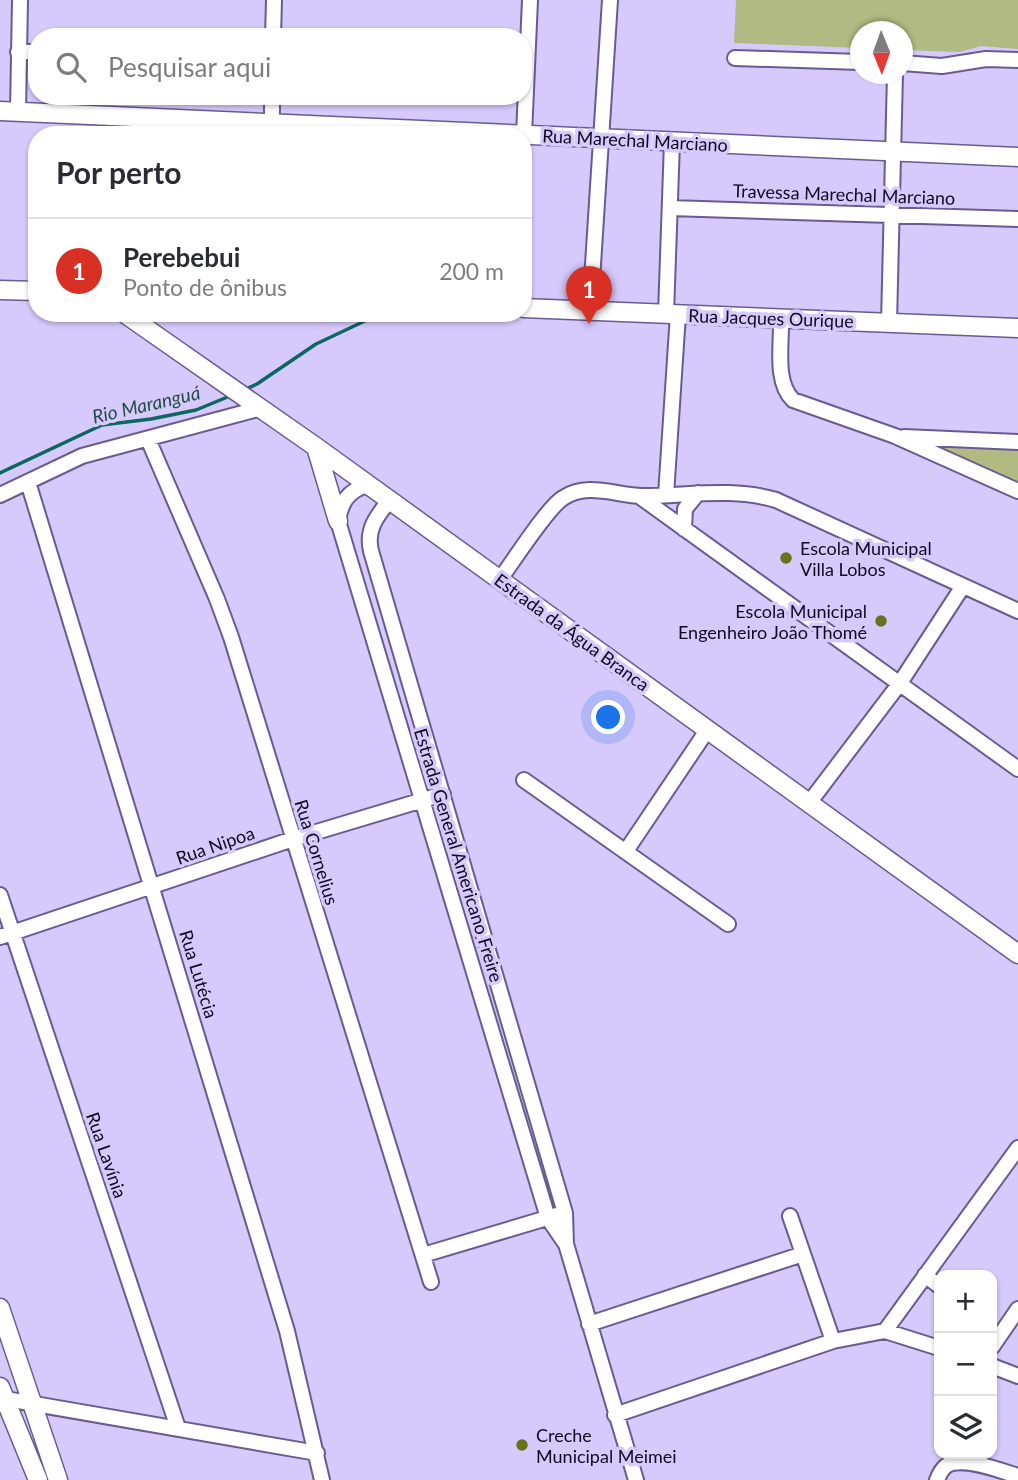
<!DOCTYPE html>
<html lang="pt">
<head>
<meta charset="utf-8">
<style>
  body { margin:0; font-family:Lato,sans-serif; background:#f2f2f3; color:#2b2b33 }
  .controls { position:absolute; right:21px; bottom:21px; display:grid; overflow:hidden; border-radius:14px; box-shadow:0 2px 5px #0004 }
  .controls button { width:63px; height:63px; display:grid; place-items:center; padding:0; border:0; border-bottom:2px solid #e1e1e2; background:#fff; color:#2b2b33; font:35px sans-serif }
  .compass { position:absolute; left:850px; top:21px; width:63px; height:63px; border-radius:50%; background:#fff; box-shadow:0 2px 5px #0004; rotate:179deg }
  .you { position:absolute; left:609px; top:718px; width:24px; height:24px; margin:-18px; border:5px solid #fff; border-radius:50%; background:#1a73e8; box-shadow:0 0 0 10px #1a73e833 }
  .badge { display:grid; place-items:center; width:46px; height:46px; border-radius:50%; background:#d93025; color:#fff; font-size:23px; font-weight:700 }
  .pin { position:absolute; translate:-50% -58px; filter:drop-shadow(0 2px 4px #0008) }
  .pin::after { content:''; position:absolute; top:37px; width:24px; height:21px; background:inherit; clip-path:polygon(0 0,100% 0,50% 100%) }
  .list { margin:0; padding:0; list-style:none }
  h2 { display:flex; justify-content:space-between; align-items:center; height:91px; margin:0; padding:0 28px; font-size:30px }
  h2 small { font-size:23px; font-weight:400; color:#7c7c81 }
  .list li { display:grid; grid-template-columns:46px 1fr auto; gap:21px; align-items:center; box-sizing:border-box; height:105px; padding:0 28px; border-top:2px solid #e1e1e2 }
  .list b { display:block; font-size:26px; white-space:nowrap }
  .list p { margin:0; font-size:23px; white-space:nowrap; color:#7c7c81 }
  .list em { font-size:23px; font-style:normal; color:#7c7c81 }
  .icon { flex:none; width:38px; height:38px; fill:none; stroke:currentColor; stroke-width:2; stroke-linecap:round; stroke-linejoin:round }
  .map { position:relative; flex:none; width:1018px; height:1480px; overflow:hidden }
  .search { position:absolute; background:#fff; box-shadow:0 2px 5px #0004; left:28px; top:28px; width:504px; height:77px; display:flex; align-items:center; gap:18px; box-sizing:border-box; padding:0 24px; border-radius:28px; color:#7c7c81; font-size:26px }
  .panel { position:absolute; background:#fff; box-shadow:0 2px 5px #0004; left:28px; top:126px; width:504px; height:196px; border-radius:28px }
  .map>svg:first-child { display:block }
</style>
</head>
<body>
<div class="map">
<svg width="1018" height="1480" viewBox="0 0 1018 1480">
  <rect width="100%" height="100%" fill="#d6c9fc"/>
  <path fill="#b0ba82" d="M736,0H1018V49L981,46L960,52L903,50L902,32H860V48L734,43Z
    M895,436L1018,442V491Z"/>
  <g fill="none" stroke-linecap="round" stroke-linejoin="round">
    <path stroke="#0d675e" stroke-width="3.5" d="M244,390L257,384L316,344L369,319
      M0,473L102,425L151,419L196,410L230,396"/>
    <g stroke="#6a5a92" stroke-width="18">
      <path id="minor" d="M273,37L274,0
        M18,52H37
        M735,58L860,62
        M902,63L942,66L986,59L1018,60
        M18,112L20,0
        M272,135V96
        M524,135L530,0
        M670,208L1018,219
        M590,311L610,0
        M666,314L672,142
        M781,318C782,343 774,382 793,400L895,436L1018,491
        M889,323L895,74
        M904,437L1018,442
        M148,439L217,599L231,637L431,1282
        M28,482L287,1331L322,1480
        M367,485C348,491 341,502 338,521L548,1218L565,1243
        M0,495L82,456L258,409
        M666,495L678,314
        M639,496L1018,769
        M389,501C376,517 366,530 371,551L565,1213L566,1244L636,1480
        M684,529L685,509L698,493
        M500,579C513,562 547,508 563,498C587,482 615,495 642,496C687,496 732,487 776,500L1018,611
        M524,780L728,924
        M809,803L900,683L963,586
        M626,851L708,729
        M0,895L178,1428
        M0,937L293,839L443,794
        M790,1216L833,1341
        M423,1255L557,1215
        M925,1275L939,1286
        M589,1324L803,1254
        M885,1331L1018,1148
        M992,1347L1018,1309
        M992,1366L1018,1376
        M0,1398L317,1453
        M615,1415L833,1341L885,1331L939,1348
        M937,1480C939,1475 942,1469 946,1466C961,1455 1001,1471 1018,1476"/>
    </g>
    <g stroke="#6a5a92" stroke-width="21">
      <path id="major" d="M0,111L1018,157
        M0,290L37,291
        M523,308L1018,328
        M124,313L316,447L1018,954
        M316,447L338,521
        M0,1308L58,1480
        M0,1387L38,1480"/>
    </g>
    <use href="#minor" stroke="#fff" stroke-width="14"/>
    <use href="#major" stroke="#fff" stroke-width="18"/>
  </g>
  <g fill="#68721b" stroke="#d6c9fc" stroke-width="2.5">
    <circle cx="786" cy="558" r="7"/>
    <circle cx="881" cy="621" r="7"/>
    <circle cx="522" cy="1445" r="7"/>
  </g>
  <g text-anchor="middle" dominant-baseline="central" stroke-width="7" stroke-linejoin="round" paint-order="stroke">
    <g font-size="18" fill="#10091f" stroke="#d6c9fc">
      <text transform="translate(635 140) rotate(3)">Rua Marechal Marciano</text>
      <text transform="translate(844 194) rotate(2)">Travessa Marechal Marciano</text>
      <text transform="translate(771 318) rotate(2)">Rua Jacques Ourique</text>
      <text transform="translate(572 632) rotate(36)">Estrada da Água Branca</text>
      <text transform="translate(215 845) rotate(-19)">Rua Nipoa</text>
      <text transform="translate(317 852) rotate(73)">Rua Cornelius</text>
      <text transform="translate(459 855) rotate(73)">Estrada General Americano Freire</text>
      <text transform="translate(199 974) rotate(73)">Rua Lutécia</text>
      <text transform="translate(107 1155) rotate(71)">Rua Lavínia</text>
    </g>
    <g font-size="18" fill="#10091f" stroke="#d6c9fc" text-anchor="start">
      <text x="800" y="548">Escola Municipal<tspan x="800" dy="21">Villa Lobos</tspan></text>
      <text x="867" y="611" text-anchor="end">Escola Municipal<tspan x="867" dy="21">Engenheiro João Thomé</tspan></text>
      <text x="536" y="1435">Creche<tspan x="536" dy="21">Municipal Meimei</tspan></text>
    </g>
    <g font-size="19" font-style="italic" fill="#1f4e43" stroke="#d6c9fc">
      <text transform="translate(146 404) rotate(-13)">Rio Maranguá</text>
    </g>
  </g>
</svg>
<div class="controls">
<button>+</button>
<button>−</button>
<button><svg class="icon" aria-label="layers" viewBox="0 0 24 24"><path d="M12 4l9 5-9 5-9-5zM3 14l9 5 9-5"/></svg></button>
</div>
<svg class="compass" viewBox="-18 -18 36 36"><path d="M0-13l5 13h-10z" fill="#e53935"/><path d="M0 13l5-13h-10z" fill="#7c7c81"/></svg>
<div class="you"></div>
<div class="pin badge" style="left:589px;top:324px">1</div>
<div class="search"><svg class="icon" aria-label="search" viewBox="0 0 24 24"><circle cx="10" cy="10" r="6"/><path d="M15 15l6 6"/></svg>Pesquisar aqui</div>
<section class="panel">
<h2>Por perto<small></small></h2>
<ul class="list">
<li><span class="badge">1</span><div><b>Perebebui</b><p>Ponto de ônibus</p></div><em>200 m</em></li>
</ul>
</section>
</div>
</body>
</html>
